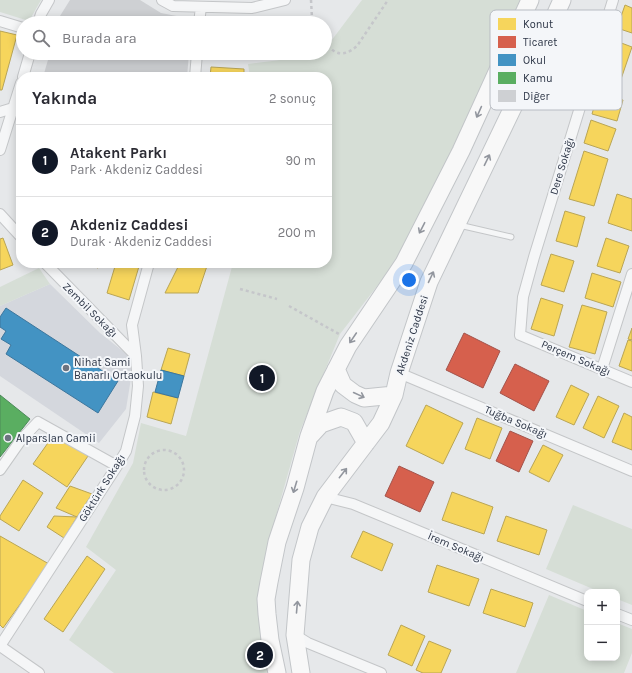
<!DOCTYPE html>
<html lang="tr">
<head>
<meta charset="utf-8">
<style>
  body { margin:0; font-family:Karla,sans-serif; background:#f2f2f3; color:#2b2b33 }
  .controls { position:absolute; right:12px; bottom:12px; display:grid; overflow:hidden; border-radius:8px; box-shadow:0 2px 10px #0003 }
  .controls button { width:36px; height:36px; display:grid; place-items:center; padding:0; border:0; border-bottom:1px solid #e1e1e2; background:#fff; color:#2b2b33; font:20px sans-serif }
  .you { position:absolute; left:409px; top:280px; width:14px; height:14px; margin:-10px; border:3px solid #fff; border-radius:50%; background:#1a73e8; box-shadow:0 0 0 6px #1a73e833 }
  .badge { display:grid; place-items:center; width:26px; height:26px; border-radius:50%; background:#111827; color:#fff; font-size:13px; font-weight:700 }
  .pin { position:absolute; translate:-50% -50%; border:2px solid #fff; box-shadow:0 1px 4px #0006 }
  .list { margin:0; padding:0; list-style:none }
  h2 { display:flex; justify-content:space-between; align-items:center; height:52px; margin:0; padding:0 16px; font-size:17px }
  h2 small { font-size:13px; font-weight:400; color:#7c7c81 }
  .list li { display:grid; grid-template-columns:26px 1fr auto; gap:12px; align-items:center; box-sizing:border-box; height:72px; padding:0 16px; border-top:1px solid #e1e1e2 }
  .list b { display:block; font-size:15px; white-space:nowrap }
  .list p { margin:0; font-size:13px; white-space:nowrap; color:#7c7c81 }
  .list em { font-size:13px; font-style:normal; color:#7c7c81 }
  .icon { flex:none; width:22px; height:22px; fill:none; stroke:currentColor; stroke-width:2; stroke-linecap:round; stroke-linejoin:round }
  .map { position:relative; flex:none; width:632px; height:673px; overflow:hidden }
  .search { position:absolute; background:#fff; box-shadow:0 2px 10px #0003; left:16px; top:16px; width:316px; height:44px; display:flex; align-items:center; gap:10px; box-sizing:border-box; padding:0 14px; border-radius:22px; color:#7c7c81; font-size:15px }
  .panel { position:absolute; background:#fff; box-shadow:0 2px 10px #0003; left:16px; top:72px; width:316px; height:196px; border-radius:16px }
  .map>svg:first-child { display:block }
</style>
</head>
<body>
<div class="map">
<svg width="632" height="673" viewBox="0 0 632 673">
  <rect width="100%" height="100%" fill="#e6e8ea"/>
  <path fill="#d4d7dd" d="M50,284L100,333L134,360L126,409L99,443L0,376V306Z"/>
  <path fill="#d6ded6" d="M0,0H41L29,21L0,12Z
    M362,0H527L398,259L340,334L300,431L276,516L262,586L271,673H114L69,640L116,570L86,547L133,463L141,423L186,436L233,263H327V77H250L248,64L321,55L322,53H325V49Z
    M39,268L50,284L0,306V287Z
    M573,505L632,529V605L617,599V592H600L546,569Z
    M549,595L587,611V658H617V623L632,629V653L624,673H516Z"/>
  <path fill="#f6d55c" stroke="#b9a555" d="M625,5L632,8V33L617,28Z
    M254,20L255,23H227V22Z
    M0,31L17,35L2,90H0Z
    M616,41L632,47L619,85L603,79Z
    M211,67L244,69V77H210Z
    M598,93L623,100L617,121L592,114Z
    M591,120L616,129L608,151L584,143Z
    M584,151L608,159L594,206L569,199Z
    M617,194L632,199V231L608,223Z
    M565,211L585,217L577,247L556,241Z
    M3,238L13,265L0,270V239Z
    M606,238L629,246L620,273L597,266Z
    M551,254L574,261L564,292L541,285Z
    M83,263H99L98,268Z
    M116,263H140L129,300L107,293Z
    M180,263H208L198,293H165Z
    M592,273L621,282L613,307L585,298Z
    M541,298L563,305L554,336L531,329Z
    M582,305L607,312L595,354L569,347Z
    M632,328V340L628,339Z
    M628,340L632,341V371L619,366Z
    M168,348L190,354L184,376L161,370Z
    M571,385L589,394L574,425L556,417Z
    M153,392L178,398L171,424L147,417Z
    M598,396L619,406L604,438L583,428Z
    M426,405L463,423L443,464L406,446Z
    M624,413L632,417V450L612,442Z
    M477,418L502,428L490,459L465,449Z
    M55,433L88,456L67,487L33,464Z
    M543,445L563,455L549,482L529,472Z
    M23,480L43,493L19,531L0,519V516Z
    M70,486L92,494L77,517L56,508Z
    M452,492L493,507L484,534L442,520Z
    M54,516L77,517L64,538L47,527Z
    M506,516L547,530L539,555L497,541Z
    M363,531L393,544L382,571L351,557Z
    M0,536L49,564L3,628L0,625Z
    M87,556L105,569L63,632L44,619Z
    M437,565L479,579L469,606L428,592Z
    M491,589L533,603L525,627L483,613Z
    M401,625L425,636L412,666L388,655Z
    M429,641L451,650L441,673H423L416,670Z"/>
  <path fill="#d6604d" stroke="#a3534b" d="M464,333L500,351L483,388L446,370Z
    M515,364L549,381L534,411L500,393Z
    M510,431L533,441L519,472L496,461Z
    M399,466L434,482L420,512L385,496Z"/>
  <path fill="#4393c3" stroke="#3c769d" d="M6,308L118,381L98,413L6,354L11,345L1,339L6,331L0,327V317Z
    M161,370L184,376L178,398L155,392Z"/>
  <path fill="#5aae61" stroke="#4c8959" d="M0,395L30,419L0,457Z"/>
  <path fill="#ced0d3" d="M70,0H140L161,13L192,19V23H58L60,16Z
    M50,53H189L187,77H43Z"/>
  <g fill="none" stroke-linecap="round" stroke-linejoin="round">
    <g stroke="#c4c6c8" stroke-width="7">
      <path id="service" d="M459,225L511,237"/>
    </g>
    <g stroke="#c4c6c8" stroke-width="12">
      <path id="minor" d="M162,0L173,6L252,8L285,0
        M613,0L534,257L523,297L520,335L632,382
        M0,21L23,28
        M38,23L41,14L49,0
        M199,23L201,7
        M23,77L30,53
        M195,77L197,53
        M0,112L13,108
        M0,150L21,83
        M0,214L21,237
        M45,263L136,356
        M602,369L632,274
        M399,373L632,471
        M0,470L21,440L38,422L117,466
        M325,497L353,504L587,601
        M617,614L632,620
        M295,635L308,643L381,673
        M0,646L117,466L126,451L135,416L138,386L136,356L132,325L149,263
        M0,646L39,673"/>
    </g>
    <g stroke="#c2c5c8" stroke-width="19">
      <path id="primary" d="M336,369L343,385L355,394L364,398L394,395
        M310,436L321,424L341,417L354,422L366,443
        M277,673L270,640L267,614L266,599L269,582L277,542L295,488L309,436L325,391L348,346L404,263L461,151L530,0
        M301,673L295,635L301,560L310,527L325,497L381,423L394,395L399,373L429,282L527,78L562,0"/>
    </g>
    <path stroke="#c5c6ca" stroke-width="2.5" stroke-dasharray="3 3" stroke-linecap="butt" d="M311,0L312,18L315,23
      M325,40C333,55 343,58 357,46L388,0
      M240,289L277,299
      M289,306L339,334
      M144 470a20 20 0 1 1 40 0a20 20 0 1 1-40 0Z"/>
    <use href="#service" stroke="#f5f6f7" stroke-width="5"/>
    <use href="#minor" stroke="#f5f6f7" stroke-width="10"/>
    <use href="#primary" stroke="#f8f8f8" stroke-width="17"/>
  </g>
  <defs><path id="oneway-shaft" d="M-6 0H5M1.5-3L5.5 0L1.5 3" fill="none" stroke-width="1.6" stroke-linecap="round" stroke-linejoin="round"/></defs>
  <g stroke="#92969e">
    <use href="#oneway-shaft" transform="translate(479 112) rotate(114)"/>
    <use href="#oneway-shaft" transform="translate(487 160) rotate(-64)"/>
    <use href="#oneway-shaft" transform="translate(422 228) rotate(117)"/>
    <use href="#oneway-shaft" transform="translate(431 277) rotate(-65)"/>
    <use href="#oneway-shaft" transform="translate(353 338) rotate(124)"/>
    <use href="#oneway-shaft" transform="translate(359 395) rotate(25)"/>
    <use href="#oneway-shaft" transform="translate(343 473) rotate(-52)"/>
    <use href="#oneway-shaft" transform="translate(295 487) rotate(107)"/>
    <use href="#oneway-shaft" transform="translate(297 607) rotate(-85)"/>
  </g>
  <g fill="#6c737f" stroke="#f4f6f9" stroke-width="1.5">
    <circle cx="66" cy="368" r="4"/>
    <circle cx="8" cy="438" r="4"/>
  </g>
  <g text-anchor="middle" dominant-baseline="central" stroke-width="4" stroke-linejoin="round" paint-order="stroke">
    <g font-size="11" fill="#2b3445" stroke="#f4f6f9">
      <text transform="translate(562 166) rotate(-73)">Dere Sokağı</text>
      <text transform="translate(90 310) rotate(45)">Zembil Sokağı</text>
      <text transform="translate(412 335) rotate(-72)">Akdeniz Caddesi</text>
      <text transform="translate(576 358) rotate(23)">Perçem Sokağı</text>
      <text transform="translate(516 422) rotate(23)">Tuğba Sokağı</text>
      <text transform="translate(102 488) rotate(-58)">Göktürk Sokağı</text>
      <text transform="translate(456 547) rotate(23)">İrem Sokağı</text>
    </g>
    <g font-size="11" fill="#2b3445" stroke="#f4f6f9" text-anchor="start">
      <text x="74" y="362">Nihat Sami<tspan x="74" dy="13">Banarlı Ortaokulu</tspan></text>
      <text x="16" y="438">Alparslan Camii</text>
    </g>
  </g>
  <rect x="490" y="10" width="132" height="100" rx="6" fill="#f4f6f9" stroke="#b8bcc3" stroke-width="1"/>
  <rect x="498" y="18" width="18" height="12" fill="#f6d55c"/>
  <rect x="498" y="36" width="18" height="12" fill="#d6604d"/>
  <rect x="498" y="54" width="18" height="12" fill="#4393c3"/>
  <rect x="498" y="72" width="18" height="12" fill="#5aae61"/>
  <rect x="498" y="90" width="18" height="12" fill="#ced0d3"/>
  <g font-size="11" fill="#2b3445">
    <text x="523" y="28">Konut</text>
    <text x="523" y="46">Ticaret</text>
    <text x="523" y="64">Okul</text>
    <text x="523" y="82">Kamu</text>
    <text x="523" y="100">Diğer</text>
  </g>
</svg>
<div class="controls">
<button>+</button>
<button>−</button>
</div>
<div class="you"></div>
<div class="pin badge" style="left:262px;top:378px">1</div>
<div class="pin badge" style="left:260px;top:655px">2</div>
<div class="search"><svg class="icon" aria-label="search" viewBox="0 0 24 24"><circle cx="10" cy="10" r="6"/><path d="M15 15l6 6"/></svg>Burada ara</div>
<section class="panel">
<h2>Yakında<small>2 sonuç</small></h2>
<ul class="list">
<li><span class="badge">1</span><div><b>Atakent Parkı</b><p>Park · Akdeniz Caddesi</p></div><em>90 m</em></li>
<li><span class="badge">2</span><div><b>Akdeniz Caddesi</b><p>Durak · Akdeniz Caddesi</p></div><em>200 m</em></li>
</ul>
</section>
</div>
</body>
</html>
